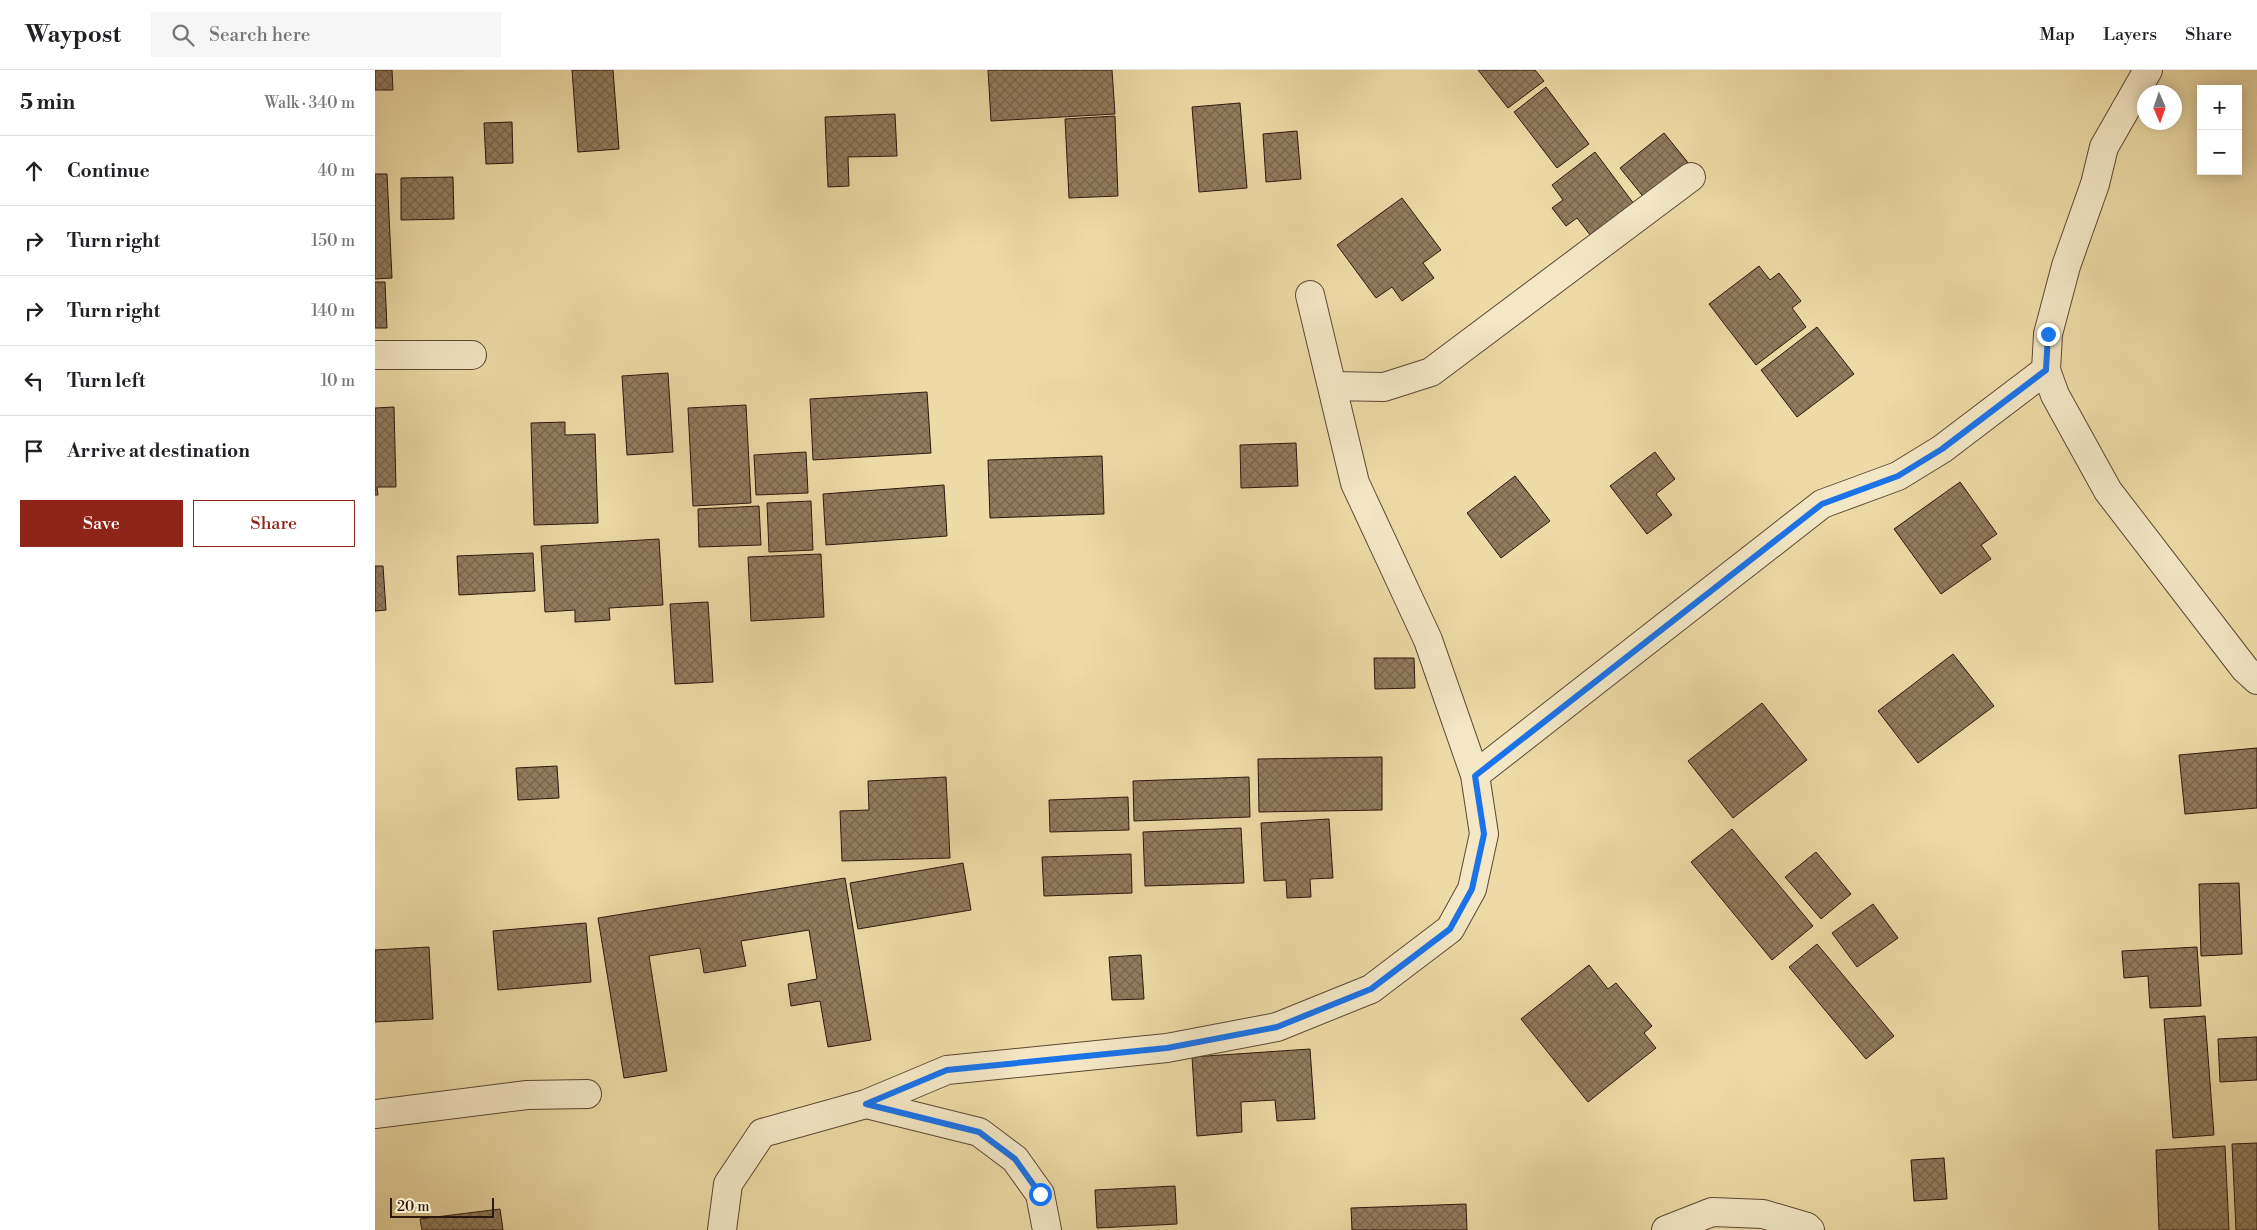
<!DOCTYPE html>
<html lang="en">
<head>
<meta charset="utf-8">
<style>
  body { margin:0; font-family:"Libre Bodoni",serif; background:#f6f6f6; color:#202124 }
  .controls { position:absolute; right:15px; top:15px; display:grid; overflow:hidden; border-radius:0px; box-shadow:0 2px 12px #0003 }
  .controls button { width:45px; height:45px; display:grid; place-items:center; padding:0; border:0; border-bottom:1px solid #e0e0e0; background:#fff; color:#202124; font:25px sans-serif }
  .compass { position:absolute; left:1762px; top:15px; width:45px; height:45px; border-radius:50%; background:#fff; box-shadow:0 2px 12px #0003; rotate:178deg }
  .scale { position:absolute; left:15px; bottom:12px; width:104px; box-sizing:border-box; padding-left:5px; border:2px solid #2d170e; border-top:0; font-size:14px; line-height:18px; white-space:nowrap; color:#2d170e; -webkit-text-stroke:4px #f3e7c5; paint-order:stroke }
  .stop { position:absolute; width:15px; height:15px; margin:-11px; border:4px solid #1a73e8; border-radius:50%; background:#fff }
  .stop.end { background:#1a73e8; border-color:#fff; box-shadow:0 1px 5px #0008 }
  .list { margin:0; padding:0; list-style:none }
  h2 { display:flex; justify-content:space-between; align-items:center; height:65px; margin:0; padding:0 20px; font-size:21px }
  h2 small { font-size:16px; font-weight:400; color:#757577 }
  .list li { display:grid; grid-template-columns:32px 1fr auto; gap:15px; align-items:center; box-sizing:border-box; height:70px; padding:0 20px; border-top:1px solid #e0e0e0 }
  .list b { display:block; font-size:19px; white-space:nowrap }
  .list em { font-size:16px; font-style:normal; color:#757577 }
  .actions { display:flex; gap:10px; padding:15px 20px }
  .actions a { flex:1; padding:11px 0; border:1px solid #8f2418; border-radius:0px; text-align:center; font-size:18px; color:#8f2418 }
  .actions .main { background:#8f2418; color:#fff }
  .icon { flex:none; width:28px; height:28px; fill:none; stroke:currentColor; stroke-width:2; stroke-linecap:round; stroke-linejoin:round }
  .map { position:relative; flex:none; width:1882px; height:1160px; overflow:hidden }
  header { display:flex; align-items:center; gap:30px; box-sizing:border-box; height:70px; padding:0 25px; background:#fff; border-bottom:1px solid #e0e0e0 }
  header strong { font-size:24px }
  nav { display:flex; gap:28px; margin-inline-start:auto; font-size:18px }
  .search { width:350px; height:45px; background:#f6f6f6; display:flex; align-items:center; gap:12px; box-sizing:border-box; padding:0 18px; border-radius:0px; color:#757577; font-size:19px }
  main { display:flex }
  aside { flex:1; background:#fff }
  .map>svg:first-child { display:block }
</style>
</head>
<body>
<header>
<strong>Waypost</strong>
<div class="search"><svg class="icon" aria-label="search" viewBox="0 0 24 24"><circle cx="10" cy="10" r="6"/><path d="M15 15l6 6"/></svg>Search here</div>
<nav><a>Map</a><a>Layers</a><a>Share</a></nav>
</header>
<main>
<aside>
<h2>5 min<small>Walk · 340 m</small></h2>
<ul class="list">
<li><svg class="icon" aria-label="ahead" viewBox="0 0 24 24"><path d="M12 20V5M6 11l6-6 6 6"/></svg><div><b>Continue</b></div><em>40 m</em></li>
<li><svg class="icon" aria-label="right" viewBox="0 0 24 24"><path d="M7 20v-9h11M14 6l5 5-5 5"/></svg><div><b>Turn right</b></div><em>150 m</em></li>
<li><svg class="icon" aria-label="right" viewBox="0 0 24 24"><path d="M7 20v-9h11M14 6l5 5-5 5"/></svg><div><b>Turn right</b></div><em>140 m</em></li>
<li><svg class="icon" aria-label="left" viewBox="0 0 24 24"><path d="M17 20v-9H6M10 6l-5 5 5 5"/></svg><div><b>Turn left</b></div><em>10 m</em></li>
<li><svg class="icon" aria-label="arrive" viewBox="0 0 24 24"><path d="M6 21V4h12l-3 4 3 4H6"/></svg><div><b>Arrive at destination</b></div></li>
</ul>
<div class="actions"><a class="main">Save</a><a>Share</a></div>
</aside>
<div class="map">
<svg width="1882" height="1160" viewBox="0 0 1882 1160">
  <defs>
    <pattern id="building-cross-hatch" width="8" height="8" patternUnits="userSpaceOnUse" patternTransform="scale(1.25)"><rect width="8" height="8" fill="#917c5d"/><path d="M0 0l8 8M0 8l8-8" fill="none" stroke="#77654b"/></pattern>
  </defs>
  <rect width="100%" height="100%" fill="#eddaa6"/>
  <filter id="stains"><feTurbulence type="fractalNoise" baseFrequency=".004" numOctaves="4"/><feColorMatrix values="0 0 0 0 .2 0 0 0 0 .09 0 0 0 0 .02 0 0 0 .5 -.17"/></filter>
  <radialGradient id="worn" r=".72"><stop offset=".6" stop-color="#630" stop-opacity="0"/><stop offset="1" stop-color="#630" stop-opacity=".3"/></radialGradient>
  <path fill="url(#building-cross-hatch)" stroke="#2d170e" d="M0,0H17L18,20H0Z
    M197,0H238L244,79L203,82Z
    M613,0H737L740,44L616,51Z
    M1103,0H1160L1169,11L1133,38Z
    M1171,17L1214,74L1182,98L1139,42Z
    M865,33L872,118L824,122L817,37Z
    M520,44L522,86L473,87L474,116L453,117L450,47Z
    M740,46L743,126L694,128L690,49Z
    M137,52L138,93L111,94L109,53Z
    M922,61L926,109L891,112L888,64Z
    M1289,63L1319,100L1275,135L1245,98Z
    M1220,82L1259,134L1216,166L1202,148L1191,156L1177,138L1188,130L1177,115Z
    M0,104H12L17,208L0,209Z
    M78,107L79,149L26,150V108Z
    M1027,128L1066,180L1048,193L1059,208L1027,231L1017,217L1001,228L962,175Z
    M1384,196L1395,210L1404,203L1426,231L1417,238L1431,257L1381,295L1334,234Z
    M0,212H10L12,258H0Z
    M1442,257L1479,304L1422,347L1386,300Z
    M293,303L298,382L252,385L247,306Z
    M552,322L556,383L438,390L435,329Z
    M371,335L376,433L318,436L313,338Z
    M19,337L21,417H2L3,425H0V338Z
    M190,352V365L220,364L223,453L159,455L156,353Z
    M921,373L923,416L866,418L865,375Z
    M431,382L433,423L381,425L379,385Z
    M1280,382L1300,409L1281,424L1297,445L1272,464L1235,416Z
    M727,386L729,444L615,448L613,390Z
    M1140,406L1175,451L1126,488L1092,443Z
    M1585,412L1622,464L1606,475L1616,489L1566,524L1519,459Z
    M569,415L572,466L451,475L448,424Z
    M436,431L438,480L394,482L392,433Z
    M384,436L386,475L324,477L323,439Z
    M284,469L288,535L234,538L235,550L200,552V540L170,542L166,476Z
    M158,483L160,521L84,525L82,486Z
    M446,484L449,547L376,551L373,487Z
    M0,496H8L11,540L0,541Z
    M333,532L338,612L300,614L295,534Z
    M1578,584L1619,636L1543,693L1503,641Z
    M999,588H1039L1040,618L1000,619Z
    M1387,633L1432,690L1358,748L1313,691Z
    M1882,678V738L1810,744L1804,685Z
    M1007,687V740L884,742L883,689Z
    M182,696L184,728L143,730L141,698Z
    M571,707L575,788L467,791L465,741L494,740L493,711Z
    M874,707L875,747L759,751L758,711Z
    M753,727L754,760L675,762L674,730Z
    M954,749L958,808L935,809L936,827L912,828L911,810L889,811L886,753Z
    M866,758L869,813L770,816L768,762Z
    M1357,759L1438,856L1397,890L1316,792Z
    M1441,782L1476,824L1446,849L1410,807Z
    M756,784L757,823L669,826L667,787Z
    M588,793L596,840L483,859L475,813Z
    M470,808L496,970L453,977L445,931L416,936L413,914L442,909L434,860L366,871L371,896L329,903L325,878L274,886L292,1001L249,1008L223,848Z
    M1864,813L1867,884L1826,886L1824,814Z
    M1498,834L1523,868L1482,897L1457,863Z
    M211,853L216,912L123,920L118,861Z
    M1442,874L1519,966L1491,989L1414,897Z
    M54,877L58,949L0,952V880Z
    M1822,877L1826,936L1775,938L1773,906L1749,908L1747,881Z
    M766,885L769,929L737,930L734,887Z
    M1214,895L1233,919L1241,913L1277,956L1269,963L1281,978L1213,1032L1146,949Z
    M1830,946L1839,1065L1798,1068L1789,949Z
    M1882,967V1010L1845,1012L1843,969Z
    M935,979L940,1049L902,1051L900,1030L866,1032L867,1062L822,1066L817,987Z
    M1882,1073V1160H1861L1857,1074Z
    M1850,1076L1854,1160H1784L1781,1080Z
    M1569,1088L1572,1129L1539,1131L1536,1090Z
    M800,1116L802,1154L722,1158L720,1120Z
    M1091,1134L1092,1160H977L976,1138Z
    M125,1139L128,1160H47L45,1149Z"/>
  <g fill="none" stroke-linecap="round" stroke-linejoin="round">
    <g stroke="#5d4834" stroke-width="30">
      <path id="minor" d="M1773,0L1729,77L1720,114L1691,196L1673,264L1671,300L1680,325L1733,421L1870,599L1882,610
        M0,285H97
        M957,316L1009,317L1056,302L1316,107
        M1100,705L1447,434L1523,406L1567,379L1671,300
        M491,1034L572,1000L792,978L902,957L996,919L1075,859L1097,819L1109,764L1100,705L1053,570L980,413L935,225
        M0,1044L152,1025L212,1024
        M347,1160L353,1114L387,1063L491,1034L604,1062L640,1089L665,1124L672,1160
        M1291,1160L1337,1142L1388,1144L1432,1157L1435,1160"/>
    </g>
    <use href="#minor" stroke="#f3e7c5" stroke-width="28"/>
  </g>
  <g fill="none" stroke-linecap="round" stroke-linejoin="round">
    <path stroke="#1a73e8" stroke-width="6" d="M665,1124L640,1089L604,1062L491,1034L572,1000L792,978L902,957L996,919L1075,859L1097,819L1109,764L1100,706L1447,434L1523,406L1567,379L1671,300L1673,264"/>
  </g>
  <rect width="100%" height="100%" filter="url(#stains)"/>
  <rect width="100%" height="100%" fill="url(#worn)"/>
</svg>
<div class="controls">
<button>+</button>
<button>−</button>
</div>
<svg class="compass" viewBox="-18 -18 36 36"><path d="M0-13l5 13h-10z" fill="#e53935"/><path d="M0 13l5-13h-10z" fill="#757577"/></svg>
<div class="scale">20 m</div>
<div class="stop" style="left:665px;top:1124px"></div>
<div class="stop end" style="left:1673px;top:264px"></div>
</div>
</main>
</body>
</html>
